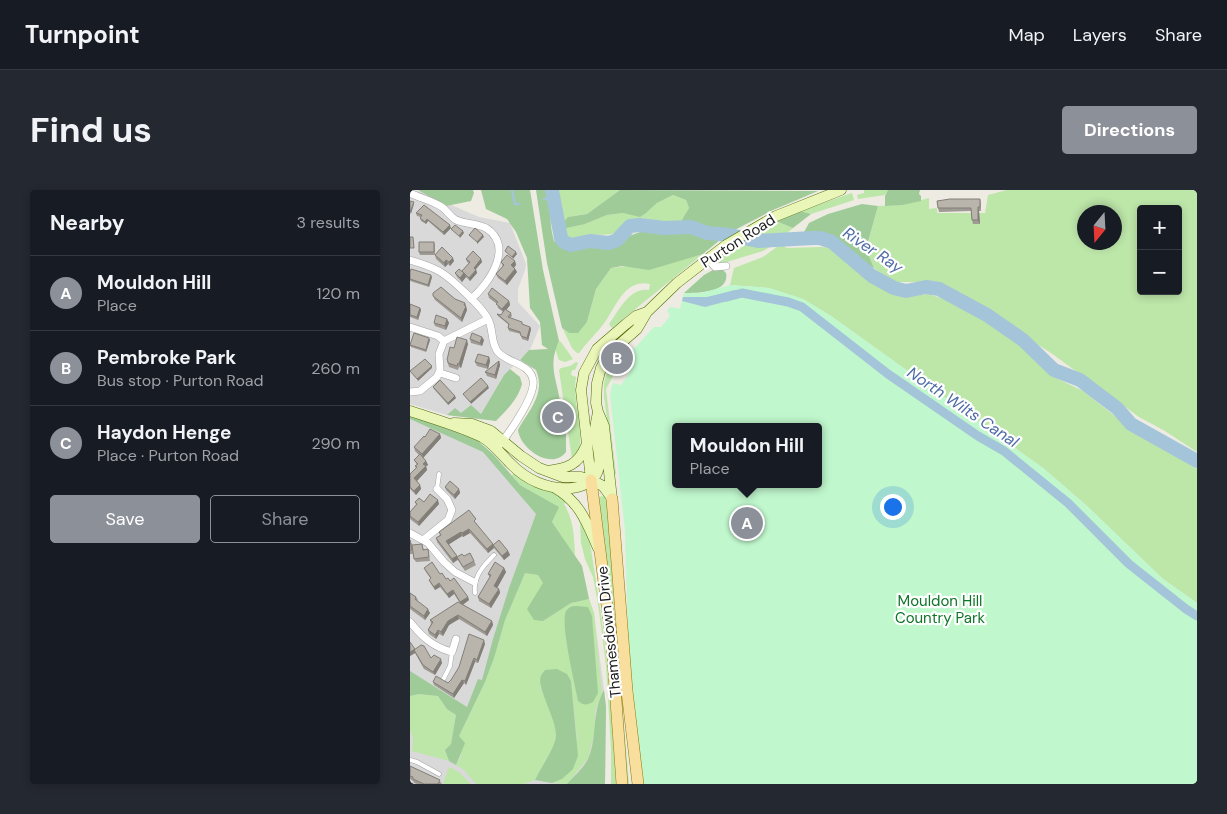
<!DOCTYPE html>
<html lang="en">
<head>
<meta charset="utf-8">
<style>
  body { margin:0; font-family:"DM Sans",sans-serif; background:#242831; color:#f1f3f6 }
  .controls { position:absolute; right:15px; top:15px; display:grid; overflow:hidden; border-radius:5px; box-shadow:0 2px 8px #0003 }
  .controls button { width:45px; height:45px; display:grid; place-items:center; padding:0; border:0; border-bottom:1px solid #363941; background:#171b24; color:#f1f3f6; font:25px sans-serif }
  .compass { position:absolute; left:667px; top:15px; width:45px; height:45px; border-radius:50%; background:#171b24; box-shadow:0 2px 8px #0003; rotate:198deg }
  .you { position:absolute; left:482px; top:316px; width:18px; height:18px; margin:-12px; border:4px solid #fff; border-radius:50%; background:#1a73e8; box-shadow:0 0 0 8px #1a73e833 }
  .badge { display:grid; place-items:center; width:32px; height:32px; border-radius:50%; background:#8c9099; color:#fff; font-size:16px; font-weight:700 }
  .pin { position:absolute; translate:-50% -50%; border:2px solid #fff; box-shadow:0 1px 5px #0006 }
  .popup { position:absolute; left:262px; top:233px; width:150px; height:65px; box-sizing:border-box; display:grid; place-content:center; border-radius:5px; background:#171b24; filter:drop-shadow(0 1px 4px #0005); font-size:16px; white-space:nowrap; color:#9ea1a6 }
  .popup b { font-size:19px; color:#f1f3f6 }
  .popup::after { content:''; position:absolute; left:50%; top:100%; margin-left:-10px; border:10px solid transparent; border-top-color:#171b24 }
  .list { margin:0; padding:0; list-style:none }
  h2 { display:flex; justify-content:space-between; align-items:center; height:65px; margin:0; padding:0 20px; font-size:21px }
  h2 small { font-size:16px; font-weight:400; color:#9ea1a6 }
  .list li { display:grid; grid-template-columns:32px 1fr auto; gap:15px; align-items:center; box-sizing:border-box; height:75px; padding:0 20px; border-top:1px solid #363941 }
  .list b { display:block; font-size:19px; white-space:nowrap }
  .list p { margin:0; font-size:16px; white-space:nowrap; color:#9ea1a6 }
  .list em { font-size:16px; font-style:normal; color:#9ea1a6 }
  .actions { display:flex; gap:10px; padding:15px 20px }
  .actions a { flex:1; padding:11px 0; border:1px solid #8c9099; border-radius:5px; text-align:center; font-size:18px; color:#8c9099 }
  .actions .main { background:#8c9099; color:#fff }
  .map { position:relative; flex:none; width:787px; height:594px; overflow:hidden; border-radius:5px }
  header { display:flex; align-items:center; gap:30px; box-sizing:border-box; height:70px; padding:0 25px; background:#171b24; border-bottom:1px solid #363941 }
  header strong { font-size:24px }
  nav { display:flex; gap:28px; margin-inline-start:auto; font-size:18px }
  .intro { display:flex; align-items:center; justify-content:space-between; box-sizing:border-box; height:120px; padding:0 30px }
  h1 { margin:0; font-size:35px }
  .button { padding:12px 22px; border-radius:5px; background:#8c9099; color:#fff; font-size:18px; font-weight:700 }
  main { display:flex; gap:30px; padding:0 30px }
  aside { flex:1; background:#171b24; border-radius:5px; box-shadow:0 2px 8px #0003 }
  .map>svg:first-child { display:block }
</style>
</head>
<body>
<header>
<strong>Turnpoint</strong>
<nav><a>Map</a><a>Layers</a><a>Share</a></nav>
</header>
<div class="intro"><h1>Find us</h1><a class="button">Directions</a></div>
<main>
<aside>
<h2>Nearby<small>3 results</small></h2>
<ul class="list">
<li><span class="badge">A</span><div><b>Mouldon Hill</b><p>Place</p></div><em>120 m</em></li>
<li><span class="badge">B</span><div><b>Pembroke Park</b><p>Bus stop · Purton Road</p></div><em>260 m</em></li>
<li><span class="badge">C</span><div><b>Haydon Henge</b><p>Place · Purton Road</p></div><em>290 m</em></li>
</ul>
<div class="actions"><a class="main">Save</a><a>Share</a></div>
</aside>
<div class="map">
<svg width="787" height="594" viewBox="0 0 787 594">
  <rect width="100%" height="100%" fill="#edebe2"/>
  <path fill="#dad9d9" d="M0,0L9,1L69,27L100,33L116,74L115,80L108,99V112L130,136L120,160L94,185L68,229L37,225L0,214Z
    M0,225L83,264L142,332L172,376L179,409L184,423L194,500L196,517L195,594H0Z"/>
  <path fill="#bde6a9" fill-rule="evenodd" d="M149,0H210L177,24L158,27L175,34L197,25L213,23L230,26L236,23L247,13L263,5L276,10L279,18C277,22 275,28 271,31C257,39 242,26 228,29C219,30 217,38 209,42C200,46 192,44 182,45C173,47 165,52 156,47L153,37Z
    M454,0H478L475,5L448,9L447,5L454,3Z
    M597,0H787V262L755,241L729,227L641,163L560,111L527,94L510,92H487L474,86L464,78L456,59L468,16L493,15L519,8V19L527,18V23H575L578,5ZM731,19H768V101H731ZM674,22H704V52H674Z
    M442,3L444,10L401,24L390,21Z
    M366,31L383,38L365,54L353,61L310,74H308L305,72L306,69L324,56L331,57L339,52L345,48L349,40Z
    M371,54L377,58L411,57L421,58L466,95L485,103L502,106L518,104L534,109L575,131L613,158L644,187L673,201L723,240L787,279V413L753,389L677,316L633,278L421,126L393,109L359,98L320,95L324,78L353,67Z
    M293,64L202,138L199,134C209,120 220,97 239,100L240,94C215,89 207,115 195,132C187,143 177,152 169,163H167L162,158L153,139L159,143L177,132L186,99L201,78L266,71Z
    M149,151L151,152L163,169L155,172L149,170L145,159Z
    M215,159L208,177L196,199L206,284L204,285L194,206V193L199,175L202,176Z
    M166,172L168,173L165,180H162L161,185L166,187C162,209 174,242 169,259C168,263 165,265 162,269L149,180L151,178L160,176Z
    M103,283L122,296L146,303L156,311L154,314C164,331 164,346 165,366L142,332L148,317L110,295L102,286Z
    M195,306L198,314L205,432L219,594H217L187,307Z
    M161,316L166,318L180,353L190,417L198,480L206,594H201V559L196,475L188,414L183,387L175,369L171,353L170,333Z
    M115,383L128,385L133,393V431L161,413L179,409L184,423L192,503L185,521V540L178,568L157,594L142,593L152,589L167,549L161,491L130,497C136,511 148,530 146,546C145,559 131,578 125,590L114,594H66L54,580L46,575L51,566L49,546L75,492L84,468L95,430Z
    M9,504L28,506L37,519L46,525L41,554L35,560L39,571L2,561L3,548L0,540V506Z
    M39,577L49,582L61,594H33Z"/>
  <path fill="#9fcb98" d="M8,0H63L64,3L61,11L36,16Z
    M71,0H120L133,80L149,151C138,175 146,187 150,211L145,212L138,238L151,245L156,244V262C142,281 110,259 108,240C119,220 136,204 126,180L110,170L119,160L138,159L132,155L130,132L120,118L117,68L106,42L97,29L76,19Z
    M126,0H146L147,2C139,20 139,32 144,51L151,55H178L201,58L219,46L236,40L250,41L268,37L279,18L276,10L263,5L247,13L236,23L230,27L213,23L197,25L175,34L156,38L153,33L158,27L177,24L210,0L408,1L363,20L317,44L293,64L239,80L212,76L201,78L186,99L177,132L168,143H159L152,138L137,73Z
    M478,0H510L509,4L511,6V11L493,15L475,16V6Z
    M452,14L468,16L456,59L464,78L417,53L393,44L399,33L418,24Z
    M390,21L401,24L383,38L366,31Z
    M303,80H313L316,83C320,103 288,103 274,103L294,85Z
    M100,179L110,187L112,194C108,209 97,220 86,231L37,225L45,218L51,223L61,215L71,224L94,185Z
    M0,225L67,250L83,264L110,295L149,317L142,332L172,376L179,409L161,413L133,431L124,430L117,419L133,393L128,385L115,383L95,430L84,468L75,492L49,546L55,553L46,575L39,571L35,560L41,554L46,525L37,519L28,506L9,504L0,506V481L57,517L68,489L72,490L83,449L99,398L126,324L73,262L0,229Z
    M166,416L178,417L182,426L188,503L183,512C177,515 174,516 168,511C165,494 150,434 156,421C159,417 162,416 166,416Z
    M147,479L157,484L161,491L168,566L163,579L152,589L142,593L125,590C131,577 146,557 146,545C146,528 126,497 131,486C132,483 134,482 135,480Z
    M194,500L196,517L195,594H157C164,586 173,579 178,569C188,547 181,523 194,500Z"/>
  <path fill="#c0f7cd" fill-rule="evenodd" d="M320,95L359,98L393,109L421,126L633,278L677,316L753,389L787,413V594H232L219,480L215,341L200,204L203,193L211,195L220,182V163L244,137H251L260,126L257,120L261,117L270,119L274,103H291ZM266,237H408V294H266Z"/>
  <path fill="#a4c4d9" d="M325,100L329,108L295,117L272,111L273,107H297Z"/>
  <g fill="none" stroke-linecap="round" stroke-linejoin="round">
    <path stroke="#a4c4d9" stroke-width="2.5" d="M102,0L105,14H109
      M134,9L143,7"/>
    <path stroke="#a4c4d9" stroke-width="9" d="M317,107L332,103L378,112L392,117L478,184L568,246L594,261L658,313L719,374L776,419L787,426"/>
    <path stroke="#a4c4d9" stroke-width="14" d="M142,0L151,48L154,52L161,55L180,51L199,53L207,50L220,36L230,35L254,38L281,37L297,43L320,45L348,51L403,48H410L422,52L462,86L484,98L496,101L516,97L529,99L577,125L613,150L644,180L670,190L687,203L707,218L721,234L787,271"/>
    <g stroke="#a3a3a3" stroke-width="5">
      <path id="lane" d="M27,299L29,284
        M65,403C63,387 73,376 84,365
        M33,490L40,476L42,462
        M0,570L7,572L29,584"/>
    </g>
    <g stroke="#a3a3a3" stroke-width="8">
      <path id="street" d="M0,3C10,8 23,11 32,17C37,21 41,27 46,30C55,34 66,33 76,38C105,56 79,94 61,109
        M298,69L305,77L316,76
        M0,70C10,73 20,76 29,81C41,88 72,117 78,129C84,140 80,152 88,162C97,173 120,173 123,190C126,205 100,242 90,254
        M0,137L28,146L34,151
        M30,183L46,188
        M0,202L10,201L27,187L30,180L29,164L34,151L78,129
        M0,343L18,353L34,372L45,382L64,392
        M13,350L38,330L42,320L37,309L27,299
        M0,432C12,447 23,457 42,462L46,449"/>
    </g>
    <g stroke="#526d09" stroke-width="11">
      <path id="secondary" d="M0,221C24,229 49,236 72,247C83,253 91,264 100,273C116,290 138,300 162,298C172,297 182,292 187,283C193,270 186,254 185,241C185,235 187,228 188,222
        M44,233L62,234L81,241L111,266L129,278L153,287H171L181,290L193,296L201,307
        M138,281C158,278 168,275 176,256
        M181,290L171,200L174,183L187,159L216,134L226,126L237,122L267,93L316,55L366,26L431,0
        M145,298C170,312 177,333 188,358
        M202,309L194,236L188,222L186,213L187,193L191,178L197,167L203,160L227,139L237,122"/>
    </g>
    <g stroke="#8e7806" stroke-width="12">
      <path id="primary" d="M181,290L202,455L212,594
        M202,309L217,501L228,594"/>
    </g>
    <use href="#lane" stroke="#fff" stroke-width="4"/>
    <use href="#street" stroke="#fff" stroke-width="7"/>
    <use href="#secondary" stroke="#e9f6b7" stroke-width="10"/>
    <use href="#primary" stroke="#f8df9d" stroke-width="11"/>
  </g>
  <path fill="#9f9b94" d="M570,9L571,13V21H569L570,34H563L562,30L561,21L529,22L528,18Z
    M14,15L41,38L34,45L18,31L16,34L11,31L10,28L11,27L7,26L6,23Z
    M24,52L25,55V65L44,71L40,76L38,74L35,77L26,69L25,65H10L9,62Z
    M56,69H71L72,72L66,79L67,83L60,91L56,87L52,92L47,87L45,83L52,81L59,73L57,72Z
    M105,71L106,75L104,77L107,82L97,95L88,88L86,84L93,77L91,72Z
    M0,82L22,87L19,97L0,91Z
    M78,104L99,111L100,115L96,120L101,123L102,126L100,128L113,135L120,137L121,139L118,151L112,149L111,144L99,141L98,138L99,135L88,126L87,124L91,125L93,122L88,118L87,114L79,108Z
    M23,106L45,109L55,113L57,120L52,132L25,110Z
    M0,114L10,118L11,120L8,130L0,127Z
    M37,129L39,133L36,140L25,136L24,133Z
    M60,149L74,150L72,156L61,153Z
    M20,150L16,162L1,157L0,155Z
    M58,154L51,178L49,177L48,180L39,177L37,170L44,158Z
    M79,167L80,171L78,179L67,176L65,172Z
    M89,171L90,175L86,189L77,186L75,182Z
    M23,197L46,208L38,215L24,199Z
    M30,244L31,248L13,268L16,271L18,275L16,276L17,280L7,291L10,295L11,299L6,305L0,299V284L6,278L5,276L7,275L4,270L9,265L5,261L4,257L15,247Z
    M35,297L49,299L50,303L45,309L36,300Z
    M5,312H14L29,314L9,336L0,329V322L6,315Z
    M68,333L66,334L83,355L98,361L100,365L94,370L84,358L78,363L60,343L53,347L52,346L39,354L47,367L54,366L64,371L66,375L55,381L48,370L43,373L27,352L26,348L30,345L29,342Z
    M0,350L2,354L3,364H0Z
    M14,358V360L18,359L20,371L6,372L4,369Z
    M14,378L30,384L36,389L40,391L58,407L59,410L53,415L82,431L83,435L77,446L49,429L39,435L33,446L29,444L26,449L19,444L18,440L21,434L20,430L50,413L44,404L39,408L30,397L25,400L21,394L19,390L21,389L16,382Z
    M94,378L96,382L87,398L89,399L90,403L81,418L69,411L68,407L80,388L78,384Z
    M0,403L6,407L8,410L7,411L20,423L15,430L0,419Z
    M75,454L68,473L65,472L56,495L54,493L44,508L24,495L23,492L38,493Z
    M5,459L21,468L32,473L25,485L14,479L5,463L0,466Z
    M0,576L32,593L31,594H7L4,593L3,591L0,589Z"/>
  <path fill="#827e78" d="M4,12V14L1,24L0,22Z
    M568,17L569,21L570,34L568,30Z
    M17,29L18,31L16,34L15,32Z
    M40,35L41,38L34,45L33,42Z
    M53,41L54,43L50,48L49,46Z
    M73,45L74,47L67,54V52Z
    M106,62L107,64L103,69L102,67Z
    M43,68L44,71L40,76L39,72Z
    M71,69L72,72L65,80L64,78Z
    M36,70L38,74L35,77L34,73Z
    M105,71L106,75L103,79L101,75Z
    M105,79L107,82L97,95L95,91Z
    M66,80L67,83L60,91L59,88Z
    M54,83L56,87L52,92L50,88Z
    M21,85L22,87L19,97L18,95Z
    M99,111L100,115L94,123L92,119Z
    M55,113L57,120L52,132L51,128Z
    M10,118L11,120L8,130L7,127Z
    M37,129L39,133L36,140L35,136Z
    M120,137L121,139L118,151L117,148Z
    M72,147L74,150L72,156L70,153Z
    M19,148L20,150L16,162V160Z
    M57,150L58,154L51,178L49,174Z
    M79,167L80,171L78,179L76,175Z
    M89,171L90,175L86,189L85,185Z
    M22,176V178L8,191L7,189Z
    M78,196L79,198L61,214L60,212Z
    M45,206L46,208L38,215V213Z
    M30,244L31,248L13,268L12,264Z
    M16,271L18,275L15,277L13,274Z
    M16,276L17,280L6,292L4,288Z
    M10,295L11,299L6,305L4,301Z
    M49,299L50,303L45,309L44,305Z
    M28,310L29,314L9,336L8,332Z
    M59,339L60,343L53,347L52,343Z
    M51,342L52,346L38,355L36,351Z
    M83,354L84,358L78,363L77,359Z
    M98,361L100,365L94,370L92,366Z
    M47,366L48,369L43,373L42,369Z
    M94,378L96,382L86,400L84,396Z
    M29,393L30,397L25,400L24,397Z
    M89,399L90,403L81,418L79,414Z
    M43,400L44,404L39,408L37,404Z
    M58,407L59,410L52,415L50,412Z
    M18,419L20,423L15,430L14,426Z
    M48,425L49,429L39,435L33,446L31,442L38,431Z
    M82,431L83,435L77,446L75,442Z
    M28,440L29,444L26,449L25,445Z
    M74,450L75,454L68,473L67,470Z
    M5,459L4,460L5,463L0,466V462Z
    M64,468L65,472L56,495L55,491Z
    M31,469L32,473L25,485L23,482Z
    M52,490L54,493L44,508L43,504Z"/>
  <path fill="#b9b4ac" stroke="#827e78" d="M540,9H570V17H568V30H562L561,18H528L527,11Z
    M0,11L4,12L0,22Z
    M14,15L40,35L33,42L17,29L15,32L10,28L12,25L6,23Z
    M45,35L53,41L49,46L41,39Z
    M65,38L73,45L67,52L59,45Z
    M0,47H3L4,58H0Z
    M9,52H24V62H9Z
    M98,56L106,62L102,67L95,61Z
    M32,57L43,68L39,72L36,70L34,73L25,65Z
    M63,61L71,69L64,78L66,80L59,88L52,81L60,72L56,69Z
    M97,65L105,71L101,75L105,79L95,91L86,84L94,75L91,72Z
    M1,79L21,85L18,95L0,89V82Z
    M49,79L54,83L50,88L45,83Z
    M31,97L45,109L55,113L54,115L56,116L51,128L23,106V103Z
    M82,98L99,111L92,119L86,114L88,112L78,104Z
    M0,114L10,118L7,127L0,125Z
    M95,119L101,123L98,127L112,132V134L120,137L117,148L111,146L110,142L98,138L99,134L87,124L91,125Z
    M26,125L37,129L35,136L24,133Z
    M4,143L19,148L16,160L0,155Z
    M62,143L72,147L70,153L60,149Z
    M47,147L57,150L49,174L48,173L47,176L38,173V171L37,170L40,157L44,158Z
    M68,164L79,167L76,175L65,172Z
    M15,169L22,176L7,189L0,181Z
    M89,171L85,185L75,182Z
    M71,188L78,196L60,212L53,204Z
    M30,190L45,206L38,213L23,197Z
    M20,239L30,244L12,264L4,257L14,246L15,247Z
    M10,264L16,271L13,274L16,276L4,288L10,295L4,301L0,297V284L7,277L5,276L8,274L4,270Z
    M40,291L49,299L44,305L35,297Z
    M20,304L28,310L8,332L0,326V322L7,314L5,312L9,308L14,312Z
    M59,320L66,329L64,331L83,354L77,359L59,339L52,343L51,342L36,351L47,366L42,369L26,348L31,345L29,342Z
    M0,350L2,360H0Z
    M89,350L98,361L92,366L83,355Z
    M12,354L13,360L18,359L19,367L4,369L2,355Z
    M60,363L64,371L53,377L47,367L52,364L54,366Z
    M22,372L30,384L32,383L36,389L38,388L40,391L44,388L58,407L50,412L43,400L37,404L29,393L24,397L19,390L21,388L14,378Z
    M85,372L94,378L84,396L89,399L79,414L68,407L81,385L78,384Z
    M0,403L6,407L5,409L18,419L14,426L0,416Z
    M48,412L82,431L75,442L48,425L38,431L31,442L28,440L25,445L18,440L23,432L20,430Z
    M59,444L74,450L67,470L64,468L55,491L52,490L43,504L23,492L26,486L38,493L41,490L49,477Z
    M0,452L5,459L0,462Z
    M11,455L14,456L21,468L24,465L31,469L23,482L13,475L4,460Z
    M0,576L30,590L28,594H14L3,589V587L0,586Z"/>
  <g text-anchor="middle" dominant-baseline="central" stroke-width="4.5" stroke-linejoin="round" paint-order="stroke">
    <g font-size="15" fill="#1c1c1c" stroke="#fff">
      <text transform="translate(328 51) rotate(-33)">Purton Road</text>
      <text transform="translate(199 442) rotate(-96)">Thamesdown Drive</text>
    </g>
    <g font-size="15" fill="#0f7529" stroke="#fff">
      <text x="530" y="411">Mouldon Hill<tspan x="530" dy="17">Country Park</tspan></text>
    </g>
    <g font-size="16" font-style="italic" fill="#4d6ba7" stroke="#fff">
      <text transform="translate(463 60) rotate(34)">River Ray</text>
      <text transform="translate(553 217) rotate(34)">North Wilts Canal</text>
    </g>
  </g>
</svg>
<div class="controls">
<button>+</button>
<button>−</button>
</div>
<svg class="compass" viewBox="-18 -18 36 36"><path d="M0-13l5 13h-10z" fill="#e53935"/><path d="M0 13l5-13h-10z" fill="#9ea1a6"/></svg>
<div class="you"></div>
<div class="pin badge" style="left:337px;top:333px">A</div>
<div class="popup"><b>Mouldon Hill</b>Place</div>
<div class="pin badge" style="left:207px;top:168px">B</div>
<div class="pin badge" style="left:148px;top:227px">C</div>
</div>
</main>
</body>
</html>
